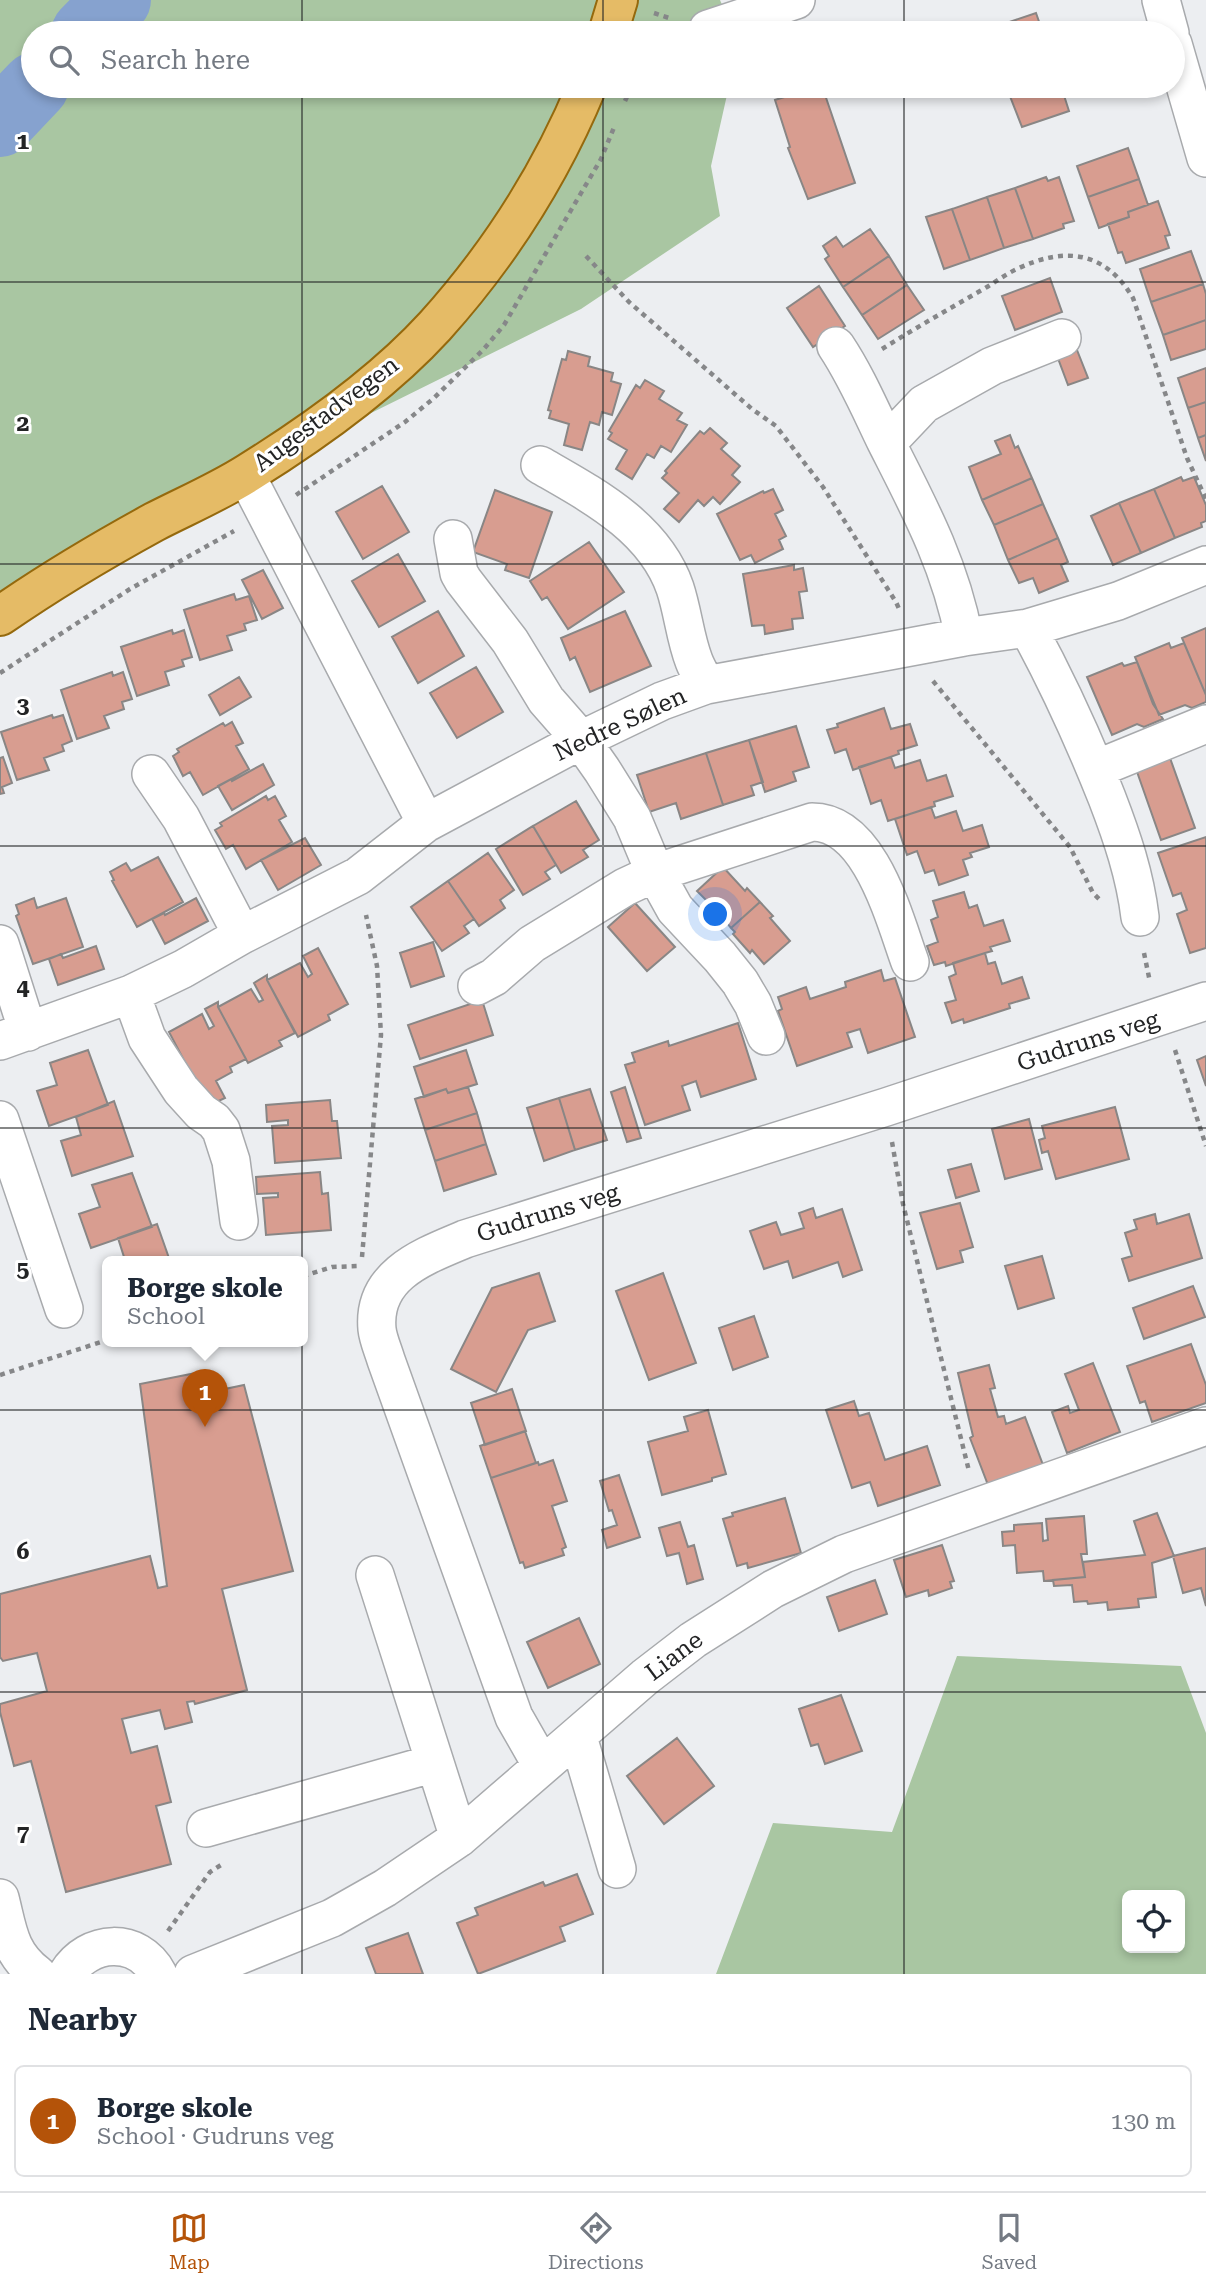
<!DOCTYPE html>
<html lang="en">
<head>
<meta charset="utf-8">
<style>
  body { margin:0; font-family:"Roboto Serif",serif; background:#f6f6f7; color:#1f2937 }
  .controls { position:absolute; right:21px; bottom:21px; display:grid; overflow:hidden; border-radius:10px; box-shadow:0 4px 10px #0003 }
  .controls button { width:63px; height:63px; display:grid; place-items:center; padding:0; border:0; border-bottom:2px solid #e0e1e3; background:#fff; color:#1f2937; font:35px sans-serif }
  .you { position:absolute; left:716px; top:915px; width:24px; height:24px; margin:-18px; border:5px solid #fff; border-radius:50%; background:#1a73e8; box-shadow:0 0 0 10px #1a73e833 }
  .badge { display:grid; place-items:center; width:46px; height:46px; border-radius:50%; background:#b45309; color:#fff; font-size:23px; font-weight:700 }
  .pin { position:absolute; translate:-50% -58px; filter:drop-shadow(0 2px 4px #0008) }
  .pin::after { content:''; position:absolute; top:37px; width:24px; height:21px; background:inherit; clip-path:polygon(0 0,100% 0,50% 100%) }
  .popup { position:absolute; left:102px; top:1256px; width:206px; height:91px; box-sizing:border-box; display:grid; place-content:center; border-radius:10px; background:#fff; filter:drop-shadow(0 2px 5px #0005); font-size:23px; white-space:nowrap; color:#747a83 }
  .popup b { font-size:26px; color:#1f2937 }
  .popup::after { content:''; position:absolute; left:50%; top:100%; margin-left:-14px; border:14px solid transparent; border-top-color:#fff }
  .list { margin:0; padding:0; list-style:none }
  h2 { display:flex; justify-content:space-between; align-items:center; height:91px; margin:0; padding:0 28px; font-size:30px }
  h2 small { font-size:23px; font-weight:400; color:#747a83 }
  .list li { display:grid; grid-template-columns:46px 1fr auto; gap:21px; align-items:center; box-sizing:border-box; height:112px; margin:0 14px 14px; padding:0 14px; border:2px solid #e0e1e3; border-radius:10px }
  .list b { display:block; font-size:26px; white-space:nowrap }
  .list p { margin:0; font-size:23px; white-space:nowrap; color:#747a83 }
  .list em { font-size:23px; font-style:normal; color:#747a83 }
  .icon { flex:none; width:38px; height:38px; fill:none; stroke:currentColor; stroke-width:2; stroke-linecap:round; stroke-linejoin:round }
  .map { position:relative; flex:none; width:1206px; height:1974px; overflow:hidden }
  .search { position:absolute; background:#fff; box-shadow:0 4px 10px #0003; left:21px; right:21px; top:21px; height:77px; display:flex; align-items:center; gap:18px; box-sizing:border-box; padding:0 24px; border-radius:38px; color:#747a83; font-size:26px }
  .sheet { height:217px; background:#fff }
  nav { display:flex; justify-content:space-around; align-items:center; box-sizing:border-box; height:98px; border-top:2px solid #e0e1e3; background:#fff; font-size:19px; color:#747a83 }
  nav a { display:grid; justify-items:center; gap:4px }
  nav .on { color:#b45309 }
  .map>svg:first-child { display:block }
</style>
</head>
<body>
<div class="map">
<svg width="1206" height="1974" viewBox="0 0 1206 1974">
  <rect width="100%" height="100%" fill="#eceef1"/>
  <path fill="#a9c6a2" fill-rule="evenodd" d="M0,0H720L734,33H33V86H729L711,166L720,216L581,309L165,515L0,623Z
    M957,1656L1181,1666L1206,1733V1974H716L773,1823L892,1832ZM1127,1895H1180V1948H1127Z"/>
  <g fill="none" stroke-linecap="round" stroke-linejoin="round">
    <path stroke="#86a2cf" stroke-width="68" d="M85,33L117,0
      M0,123L35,86"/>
  </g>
  <path fill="#d89d90" stroke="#898685" stroke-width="2" d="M1036,13L1043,33H990L989,29Z
    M819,86H822L855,183L808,199L788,148L790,147L775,100Z
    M1006,86H1061L1069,111L1022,127Z
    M1128,148L1139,179L1088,197L1077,166Z
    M1046,177L1048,181L1059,177L1074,221L1063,224L1064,228L1033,239L1015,188Z
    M1139,179L1148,205L1128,212L1129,217L1099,228L1088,197Z
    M1015,188L1033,239L1004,248L987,197Z
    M987,197L1004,248L970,260L952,209Z
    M1158,201L1170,235L1165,236L1169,248L1126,263L1122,252L1118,253L1108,224L1129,217L1128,212Z
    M952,209L970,260L944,269L926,217Z
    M870,229L889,256L843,287L825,259L829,256L823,246L836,237L843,247Z
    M1191,251L1203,284L1151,302L1140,269Z
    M889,256L907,285L862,315L843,287Z
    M1050,278L1062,312L1015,330L1002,296Z
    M1203,284L1206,294V320L1163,335L1151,302Z
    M907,285L924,310L878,339L862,315Z
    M819,286L845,326L813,347L787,308Z
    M1206,320V349L1171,360L1163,335Z
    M1075,345L1088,378L1068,385L1056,353Z
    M568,351L590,357L588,366L613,373L611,381L621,384L612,415L602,412L599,425L590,422L582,450L564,445L569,424L549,418L551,411L548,410L562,359L566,360Z
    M1206,368V402L1188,408L1178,378Z
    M645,380L664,391L659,399L682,413L677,420L687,425L671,452L661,446L654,458L647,454L632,479L616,469L627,450L608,439L612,433L609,431L636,385L640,388Z
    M1206,402V435L1198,438L1188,408Z
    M710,428L727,443L721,449L740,466L732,475L740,482L720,504L713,497L704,506L698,500L679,522L664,509L679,493L662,478L667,473L665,471L700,431L704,434Z
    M1010,435L1015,448L1018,446L1032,478L982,500L969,467L1001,454L995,441Z
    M1206,435V461L1198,438Z
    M1181,477L1183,481L1194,477L1206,505V521L1201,523L1202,527L1175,538L1154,489Z
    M1032,478L1043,504L994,525L982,500Z
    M382,486L409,532L363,559L336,512Z
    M773,489L783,510L775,514L786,536L779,540L783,549L755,563L751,555L740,560L717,514L763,491L764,493Z
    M1154,489L1175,538L1141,553L1119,503Z
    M495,490L552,512L529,578L505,570L507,564L473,552Z
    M1119,503L1141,553L1113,565L1091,516Z
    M1043,504L1058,538L1008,560L994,525Z
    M1058,538L1068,562L1061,565L1068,581L1039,593L1033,578L1019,583L1008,560Z
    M589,542L624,592L568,629L547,597L542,600L530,581Z
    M398,554L425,601L379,627L352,581Z
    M794,565V570L803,568L807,591L799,592L803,618L792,619L793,629L765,634L764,625L752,626L743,574Z
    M263,570L283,608L262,619L242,580Z
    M234,594L236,600L249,596L257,620L244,624L246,630L227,636L232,650L200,660L184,610Z
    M438,611L464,656L418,683L392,637Z
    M625,611L651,666L590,692L575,657L570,660L561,638Z
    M1206,628V695L1182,638Z
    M172,630L173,634L184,630L192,657L182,660L184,666L165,672L169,685L137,696L121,647Z
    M1169,643L1171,648L1184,643L1206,695V702L1192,708L1185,705L1159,715L1135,657Z
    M1137,662L1153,704L1163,719L1144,727L1137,724L1112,735L1087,677L1122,663L1124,666Z
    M476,667L503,712L457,738L430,693Z
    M112,672L113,676L123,672L132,699L122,702L124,709L104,716L109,728L77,739L61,690Z
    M239,677L251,697L220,715L209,695Z
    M884,708L891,729L910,724L917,745L898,751L899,754L853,770L846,749L835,753L827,730L838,727L837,724Z
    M52,715L53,718L63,715L72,741L62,745L64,751L44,758L49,770L17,780L1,732Z
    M232,722L243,743L236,746L249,769L203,795L190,772L183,776L173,756L179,752L177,749L223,723L225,726Z
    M796,726L809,767L793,772L796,781L765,792L749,740Z
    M749,740L763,782L751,786L754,795L723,805L706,753Z
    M706,753L723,805L681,819L676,803L649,812L637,775Z
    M3,757L12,783L2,787L4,793L0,794V758Z
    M891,757L895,768L920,760L927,781L946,775L953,796L934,802L935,806L888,821L881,800L871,804L859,767Z
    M1170,758L1195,828L1161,840L1136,769Z
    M263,764L274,785L232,810L218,786L231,779L232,781Z
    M266,796L268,800L275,796L286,816L279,820L292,842L246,869L233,845L226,849L215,830L222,826L220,823Z
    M576,801L599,840L583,850L588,857L561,873L533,826Z
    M931,807L935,818L956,811L963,831L982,825L989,847L970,853L972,857L963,860L968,875L939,885L934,870L925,873L917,851L907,855L895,819Z
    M533,826L556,865L545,872L550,879L523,895L496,849Z
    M1206,837V948L1190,953L1177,914L1187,910L1181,893L1173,896L1158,853Z
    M305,838L321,865L278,890L261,860Z
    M488,853L514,890L500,900L505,908L479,926L448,881Z
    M158,857L183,902L137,927L112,881L114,880L110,872L126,863L131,871Z
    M723,867L745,891L747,888L760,902L731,928L727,923L725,925L708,908L711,905L697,891Z
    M448,881L474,919L464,926L469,933L442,951L411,907Z
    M964,892L969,908L977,905L984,926L1003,920L1010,941L990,947L992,951L985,953L946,966L945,962L934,965L927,946L938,942L931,920L938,917L933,901Z
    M34,898L37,908L66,898L83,947L33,964L16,916L19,914L16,905Z
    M196,898L208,921L165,944L152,919L164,913L165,915Z
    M760,902L773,916L770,918L790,941L764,964L752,950L750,953L733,934L735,932L731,928Z
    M635,903L675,947L647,971L608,927Z
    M433,942L444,976L411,987L400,953Z
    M96,946L104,969L58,985L49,959L61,954L63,958Z
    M318,948L348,1004L328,1015L330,1020L298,1037L267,980L300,963L308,977L312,974L303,956Z
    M985,953L988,964L995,962L1002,984L1022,977L1029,998L1009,1004L1010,1008L964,1023L963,1019L952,1023L945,1003L956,1000L949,977L956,974L953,963Z
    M881,970L884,981L895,978L915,1037L868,1053L860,1029L847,1033L852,1047L797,1066L778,1011L782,1009L778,997L806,987L810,999L846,987L845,982Z
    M267,975V980L295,1033L279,1041L282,1046L248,1063L218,1007L251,989L259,1002L263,1000L254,983Z
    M482,1000L493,1035L420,1059L408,1025Z
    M218,1002V1007L246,1059L230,1067L232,1072L216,1081L225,1098L212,1104L203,1087L199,1089L169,1032L202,1014L209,1029L214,1026L205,1009Z
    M738,1023L756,1079L701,1097L696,1081L682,1086L690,1110L645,1125L625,1065L635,1062L632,1053L668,1041L669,1046Z
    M88,1050L108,1105L49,1126L37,1091L57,1085L50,1063Z
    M466,1050L477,1084L448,1093L446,1089L424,1097L414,1067Z
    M1206,1056V1086L1197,1060Z
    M468,1087L477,1113L425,1130L415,1099L446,1089L448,1093Z
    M625,1087L641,1138L627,1142L611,1092Z
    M590,1089L607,1140L575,1150L559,1098Z
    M559,1098L575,1150L544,1161L527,1108Z
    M330,1100L332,1121H337L341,1158L275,1163L272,1126L288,1125V1120L267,1122L266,1105Z
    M114,1101L133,1156L72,1176L61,1141L81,1135L76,1117Z
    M1115,1107L1129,1159L1056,1179L1048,1151L1042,1153L1039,1140L1045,1138L1042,1126Z
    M477,1113L486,1144L435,1161L425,1130Z
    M1029,1119L1042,1169L1005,1179L992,1129Z
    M486,1144L496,1174L444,1191L435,1161Z
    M971,1164L979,1191L956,1198L948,1170Z
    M320,1172L322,1194L328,1193L331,1230L266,1235L263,1198L278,1197V1193L257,1194L256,1177Z
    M132,1173L152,1227L91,1248L79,1214L100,1207L92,1185Z
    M960,1203L973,1247L960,1251L963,1262L937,1269L920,1213Z
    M813,1208L816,1218L842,1209L862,1270L843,1277L838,1262L793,1278L788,1261L764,1269L750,1231L776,1222L781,1235L804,1228L799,1213Z
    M1155,1214L1157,1224L1189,1214L1202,1258L1129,1281L1122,1259L1132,1256L1125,1233L1137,1229L1134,1220Z
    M157,1224L170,1261H113L124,1257L118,1238Z
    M1042,1256L1054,1298L1018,1309L1005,1266Z
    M539,1273L555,1321L528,1330L496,1392L451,1369L492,1288Z
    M663,1273L696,1363L649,1380L616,1291Z
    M1193,1286L1205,1317L1144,1339L1133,1308Z
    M754,1316L768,1357L733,1370L719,1328Z
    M1191,1344L1206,1385V1403L1152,1422L1145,1401L1140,1403L1127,1366Z
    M1093,1363L1120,1432L1067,1453L1052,1412L1068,1406L1070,1413L1079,1410L1065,1374Z
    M989,1365L995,1388L990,1389L998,1417L1004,1416L1006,1424L1025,1417L1043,1465L988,1485L970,1438L973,1436L958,1373Z
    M196,1373L201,1394L244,1385L293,1571L222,1589L247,1690L195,1704L194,1701L187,1702L192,1722L165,1729L160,1710L122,1719L131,1753L157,1746L171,1802L156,1806L171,1864L66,1892L31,1761L14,1766L0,1712V1704L47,1691L37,1653L3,1661L0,1657V1594L150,1556L158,1588L167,1586L140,1384Z
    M512,1389L526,1431L485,1445L471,1403Z
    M854,1401L859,1416L869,1413L885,1460L927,1446L940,1485L878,1506L870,1482L852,1488L826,1410Z
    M708,1410L726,1474L712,1478V1481L662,1495L648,1442L688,1431L684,1417Z
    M525,1431L536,1463L491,1478L480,1446Z
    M553,1460L567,1501L552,1506L566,1547L562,1549L564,1555L525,1568L523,1562L520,1563L491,1478L538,1462L539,1465Z
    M619,1475L640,1537L607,1548L602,1530L617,1525L612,1510L609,1511L600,1481Z
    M785,1498L801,1553L748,1568L747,1563L737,1566L723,1519L733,1516L732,1513Z
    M1157,1513L1174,1556L1152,1563L1156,1597L1138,1599L1139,1607L1108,1610L1107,1602L1088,1604L1087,1601L1074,1602L1072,1585L1054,1586L1053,1580L1085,1577L1083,1562L1145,1555L1134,1521Z
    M1084,1516L1087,1554H1081L1085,1577L1044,1581L1043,1571L1017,1573L1015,1545L1003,1546L1002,1532L1014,1531V1525L1042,1523L1043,1541L1048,1540L1046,1519Z
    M680,1522L688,1547L694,1545L703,1579L687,1584L679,1553L667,1556L659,1528Z
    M942,1545L954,1581L950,1582L952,1588L929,1596L928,1590L906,1597L894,1560Z
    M1206,1548V1606L1201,1588L1183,1593L1173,1556Z
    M875,1580L887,1614L839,1631L827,1597Z
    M579,1618L600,1664L548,1688L527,1642Z
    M841,1695L862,1751L825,1764L818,1744L811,1746L799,1709Z
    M677,1738L714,1786L664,1824L627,1776Z
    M577,1874L593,1914L560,1927L565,1941L478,1974L457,1923L478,1915L475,1908L543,1882L545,1886Z
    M408,1933L423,1974H376L366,1948Z"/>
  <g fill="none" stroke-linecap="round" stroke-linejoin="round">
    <g stroke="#a8aaad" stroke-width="40">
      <path id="minor" d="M1161,0L1170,33
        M708,29L796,0
        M1173,44L1206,158
        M836,346C856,376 870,409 886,442C919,507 950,564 964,637
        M887,443L924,404L992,366L1062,338
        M540,465C592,495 654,527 675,588C683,612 685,638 694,661C697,669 702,677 706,685
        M246,475L426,823L581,740L662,701L706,685L964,637L1028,628L1118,601L1206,565
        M453,539L459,573L463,580L510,641L546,700L581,740L602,770L632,818L655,873L675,909L720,957L740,982L753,1004L766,1036
        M1028,628C1058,683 1084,740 1107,798C1122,837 1135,875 1140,917
        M1096,769L1206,724
        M151,774L181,818L242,935
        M0,944L28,1032
        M477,986L494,977L532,944L625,887L655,873L812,822C870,822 894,918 910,962
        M131,994L147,1038L181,1090L201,1112L214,1121L221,1130L231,1161L239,1221
        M0,1041L131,994L183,969L242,935L358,876L426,823
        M0,1120L64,1309
        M375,1575L459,1838
        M578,1737L617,1869
        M542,1766L514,1717L386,1360C383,1350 378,1339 377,1329C372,1274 425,1256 465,1239L886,1107L1206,1001
        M206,1828L435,1763
        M0,1898C8,1929 9,1953 37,1974
        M67,1974C88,1939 138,1936 158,1974
        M193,1974L332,1918L385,1888L459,1838L645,1677L693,1640L773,1589L844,1554L1206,1426"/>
    </g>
    <g stroke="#95690d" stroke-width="42">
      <path id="major" d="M608,33L618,0
        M0,616C49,582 101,551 154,522C185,506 218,492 248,473C314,432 382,384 435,326C498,256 551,173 587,86"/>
    </g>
    <path stroke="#868789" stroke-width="4.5" stroke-dasharray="5 5" stroke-linecap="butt" d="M654,13L672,19
      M625,101L632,86
      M586,256L629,302L752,409L776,426L823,487L896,602L900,611
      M882,349C914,329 947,310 980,291C993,284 1004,275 1017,269C1065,246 1105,251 1133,298L1187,458L1206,499
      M296,495L405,422L434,398L483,350L504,325L567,217L601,159L615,125
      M0,673L130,589L234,531
      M933,681L1070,847L1093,893L1099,899
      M1144,953L1150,982
      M1175,1050L1206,1146
      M892,1142L903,1204L969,1471
      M362,1257L381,1035L377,966L366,915
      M303,1276L332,1267L358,1266
      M0,1375L107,1340
      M168,1931L210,1872L221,1865"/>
    <use href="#minor" stroke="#fff" stroke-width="37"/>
    <use href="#major" stroke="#e5bb66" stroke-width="38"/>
  </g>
  <path fill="none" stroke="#232425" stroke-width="2" stroke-opacity="0.55" d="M302,0V33M603,0V33M904,0V33M302,86V1974M603,86V1974M904,86V1974M0,282H1206M0,564H1206M0,846H1206M0,1128H1206M0,1410H1206M0,1692H1206"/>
  <g text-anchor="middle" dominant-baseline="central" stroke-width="6" stroke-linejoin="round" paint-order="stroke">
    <g font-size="24" fill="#232425" stroke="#fff">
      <text transform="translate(326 414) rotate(-37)">Augestadvegen</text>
      <text transform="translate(620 724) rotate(-25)">Nedre Sølen</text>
      <text transform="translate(1088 1041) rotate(-18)">Gudruns veg</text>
      <text transform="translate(548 1213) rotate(-17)">Gudruns veg</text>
      <text transform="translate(674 1656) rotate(-37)">Liane</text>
    </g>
  </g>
  <g font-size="23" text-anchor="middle" font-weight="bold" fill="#232425" stroke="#fff" stroke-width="6" stroke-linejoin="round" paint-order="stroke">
    <text x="23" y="149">1</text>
    <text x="23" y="431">2</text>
    <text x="23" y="713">3</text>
    <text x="23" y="995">4</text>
    <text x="23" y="1277">5</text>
    <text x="23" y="1559">6</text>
    <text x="23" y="1841">7</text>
  </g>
</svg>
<div class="controls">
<button><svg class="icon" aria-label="locate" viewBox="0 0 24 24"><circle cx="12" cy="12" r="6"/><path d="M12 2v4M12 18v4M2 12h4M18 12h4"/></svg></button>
</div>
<div class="you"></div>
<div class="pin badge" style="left:205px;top:1427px">1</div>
<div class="popup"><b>Borge skole</b>School</div>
<div class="search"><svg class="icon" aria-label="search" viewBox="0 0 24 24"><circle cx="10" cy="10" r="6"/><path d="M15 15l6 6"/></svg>Search here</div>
</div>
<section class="sheet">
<h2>Nearby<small></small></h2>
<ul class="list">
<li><span class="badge">1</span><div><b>Borge skole</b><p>School · Gudruns veg</p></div><em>130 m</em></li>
</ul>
</section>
<nav>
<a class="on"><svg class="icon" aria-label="map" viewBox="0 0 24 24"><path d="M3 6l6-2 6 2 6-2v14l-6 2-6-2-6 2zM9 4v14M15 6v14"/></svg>Map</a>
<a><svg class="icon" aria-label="directions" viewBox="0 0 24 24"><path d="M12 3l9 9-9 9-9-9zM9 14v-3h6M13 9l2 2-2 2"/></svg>Directions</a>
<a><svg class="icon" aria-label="saved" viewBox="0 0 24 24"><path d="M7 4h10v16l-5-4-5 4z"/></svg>Saved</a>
</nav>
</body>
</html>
